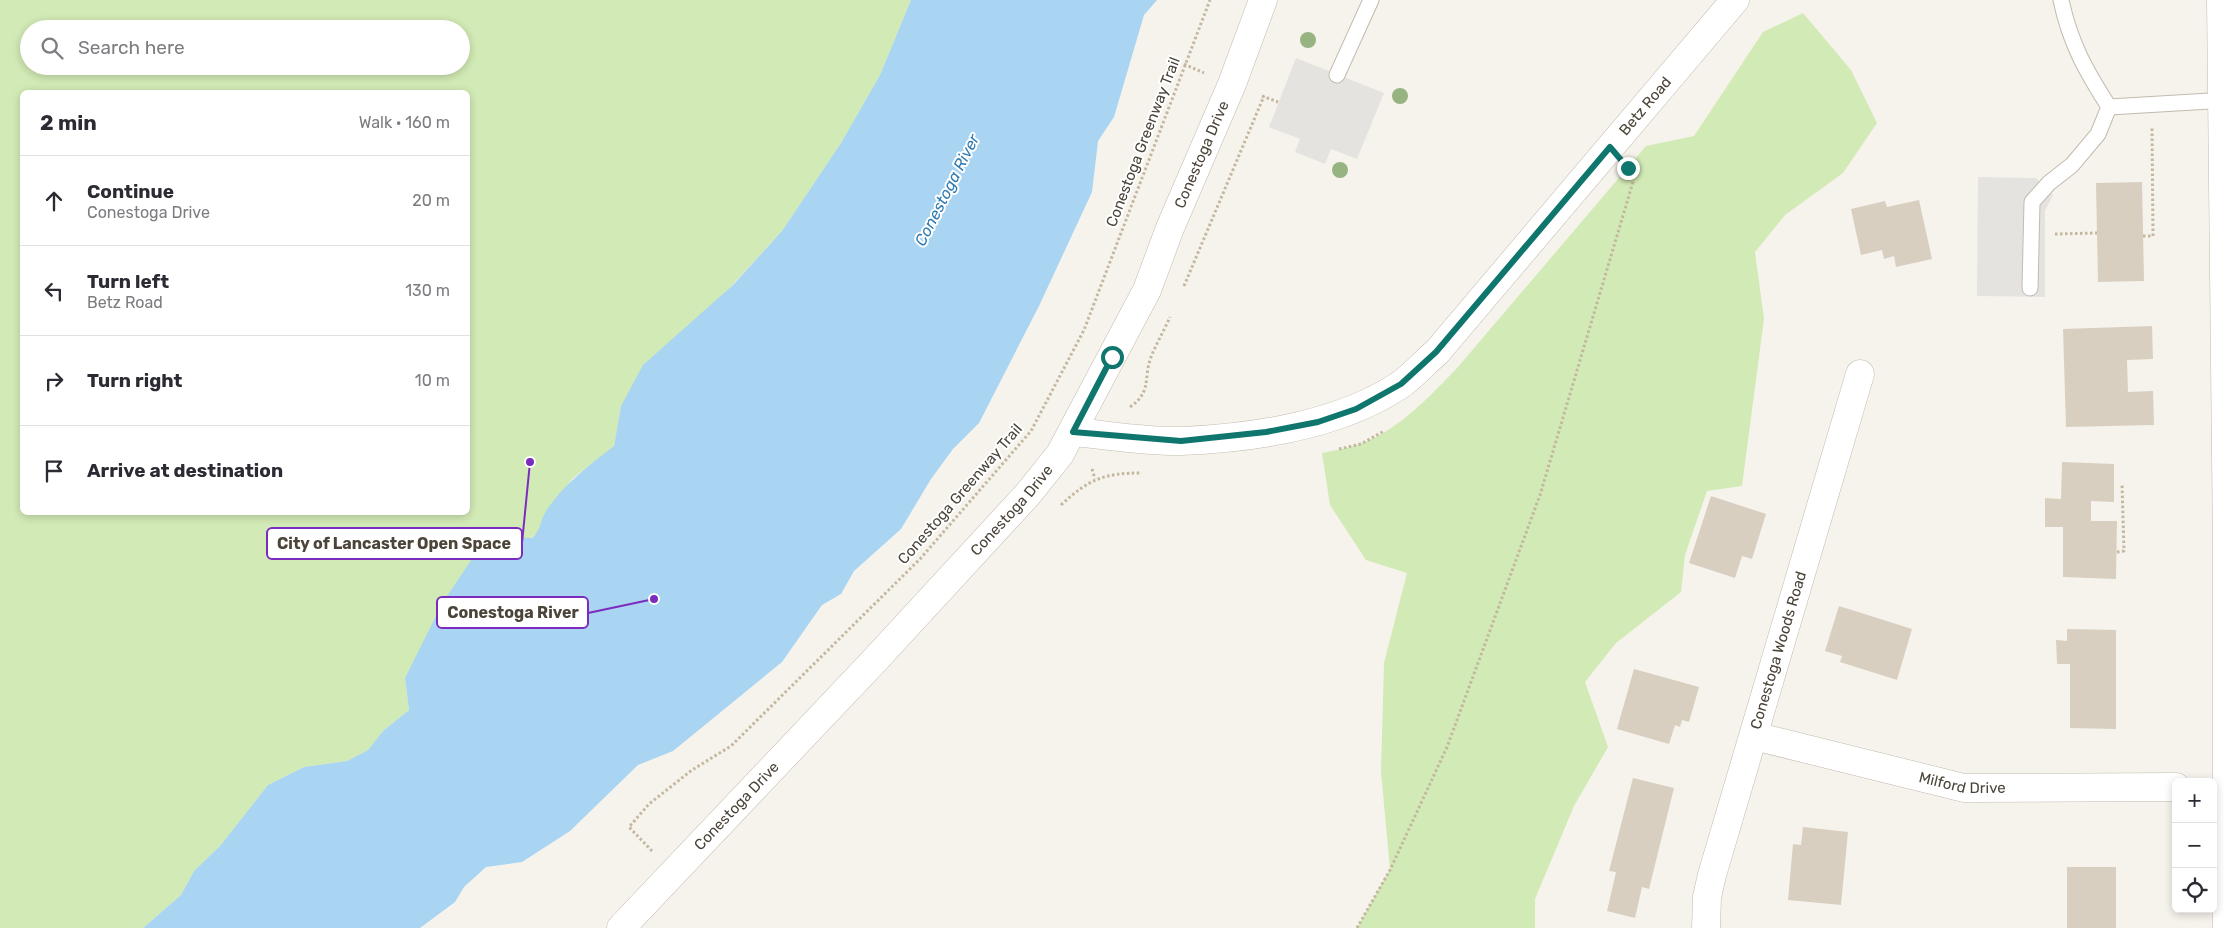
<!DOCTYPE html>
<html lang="en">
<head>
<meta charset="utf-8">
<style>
  body { margin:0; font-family:Rubik,sans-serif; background:#f7f7f7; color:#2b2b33 }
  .controls { position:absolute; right:15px; bottom:15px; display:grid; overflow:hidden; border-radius:8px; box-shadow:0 2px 8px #0003 }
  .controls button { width:45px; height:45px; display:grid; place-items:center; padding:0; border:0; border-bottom:1px solid #e1e1e2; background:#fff; color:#2b2b33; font:25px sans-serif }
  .stop { position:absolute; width:15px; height:15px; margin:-11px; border:4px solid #0f766e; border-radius:50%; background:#fff }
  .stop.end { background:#0f766e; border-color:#fff; box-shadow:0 1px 5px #0008 }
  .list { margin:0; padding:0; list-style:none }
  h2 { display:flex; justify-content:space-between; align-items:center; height:65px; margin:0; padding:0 20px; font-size:21px }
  h2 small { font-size:16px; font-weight:400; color:#7c7c81 }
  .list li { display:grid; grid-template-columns:32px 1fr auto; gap:15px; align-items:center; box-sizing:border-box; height:90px; padding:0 20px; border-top:1px solid #e1e1e2 }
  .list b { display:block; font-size:19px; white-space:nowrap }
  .list p { margin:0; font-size:16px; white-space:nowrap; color:#7c7c81 }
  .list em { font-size:16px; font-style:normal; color:#7c7c81 }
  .icon { flex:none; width:28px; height:28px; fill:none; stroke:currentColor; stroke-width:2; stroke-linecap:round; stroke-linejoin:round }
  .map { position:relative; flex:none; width:2232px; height:928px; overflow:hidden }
  .search { position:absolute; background:#fff; box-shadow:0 2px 8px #0003; left:20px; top:20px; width:450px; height:55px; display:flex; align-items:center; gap:12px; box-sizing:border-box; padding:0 18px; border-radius:28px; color:#7c7c81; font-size:19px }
  .panel { position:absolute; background:#fff; box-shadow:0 2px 8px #0003; left:20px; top:90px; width:450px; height:425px; border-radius:8px }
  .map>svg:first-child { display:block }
</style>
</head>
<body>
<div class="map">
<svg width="2232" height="928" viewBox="0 0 2232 928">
  <rect width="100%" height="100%" fill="#f6f3ec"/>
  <path fill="#d2eab5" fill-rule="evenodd" d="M0,0H911L880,75L841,143L782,231L621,406L614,446L573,478L545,513L539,531L531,538H516L425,642L405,678L409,710L383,731L368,750L347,761L304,767L268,785L220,846L194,871L181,895L143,928H0ZM29,29H461V66H29ZM22,92H468V512H22Z
    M1803,13L1851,70L1877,123L1843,173L1785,215L1755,252L1764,319L1742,486L1707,491L1685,555L1681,592L1616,643L1585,682L1608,747L1574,806L1535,899V928H1357L1390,869L1381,772L1384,663L1407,573L1366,560L1330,505L1322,453C1335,450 1348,448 1360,444C1399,430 1430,396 1458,367L1646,146L1694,136L1763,32Z"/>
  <path fill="#e5e3e0" d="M1296,58L1384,93L1357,159L1331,149L1325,164L1295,152L1300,139L1269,127Z
    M1978,177L2036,178L2053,195L2045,211V297L1977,296Z"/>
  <path fill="#a9d4f2" d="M911,0H1157L1144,15L1114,117L1098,141L1092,192L1039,306L979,423L953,449L931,479L901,529L854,571L841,594L822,605L782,662L673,751L638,765L570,831L522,862L486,867L464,887L455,902L420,928H143L181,895L194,871L220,846L268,785L304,767L347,761L368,750L383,731L409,710L405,678L443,602L474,556L500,537L532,538C541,530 540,521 546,511C564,484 588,466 614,446L621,406L643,365L733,285L782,231L841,143L880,75Z"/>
  <path fill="#d8cfc1" d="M2142,182L2144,281L2098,282L2096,183Z
    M1919,200L1932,259L1896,267L1894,256L1884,259L1882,250L1861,255L1851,209L1885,201L1887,207Z
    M2152,326L2153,359L2127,360L2128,392L2153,391L2154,425L2066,427L2063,329Z
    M2062,462L2114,464V502L2091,501V521H2117L2116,579L2063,577V527H2045V498L2061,499Z
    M1711,496L1766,514L1752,559L1742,556L1735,578L1689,563Z
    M1839,606L1912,629L1897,680L1840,662L1842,656L1825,651Z
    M2067,629L2116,630V729L2070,728V664H2057L2056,640L2067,641Z
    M1634,669L1699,687L1689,722L1682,720L1680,727L1675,725L1669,744L1617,729Z
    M1633,778L1674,788L1649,889L1642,887L1635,918L1607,911L1616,872L1609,871Z
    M1803,827L1848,832L1841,905L1788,900L1793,844L1801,845Z
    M2067,867H2116V928H2067Z"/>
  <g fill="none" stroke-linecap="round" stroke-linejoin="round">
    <g stroke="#c2bbae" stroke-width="17">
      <path id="service" d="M2061,0C2070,43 2086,71 2109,107
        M1337,75L1371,0
        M2030,288L2032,202L2049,183L2072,165L2098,134L2109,107L2227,100"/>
    </g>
    <g stroke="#c2bbae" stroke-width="29">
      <g id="minor">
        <path d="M2221,0L2227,545V928"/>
        <path id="s1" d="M1073,432C1107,435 1149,442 1182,441C1253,438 1340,425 1400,385C1413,376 1425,362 1437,352L1735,0"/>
        <path id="s2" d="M1754,736L1964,788L2176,787"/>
        <path id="s3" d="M621,928L875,660L1028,494L1060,454L1147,290L1170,228L1232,84L1263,0"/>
        <path id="s4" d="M1706,928L1707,897L1712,875L1860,374"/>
      </g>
    </g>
    <path stroke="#c4b79f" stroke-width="3" stroke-dasharray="2.5 2.5" stroke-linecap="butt" d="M1184,64L1204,73
      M1262,96L1278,102
      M2055,234L2097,233
      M2143,236H2153L2152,128
      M1184,286L1264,96
      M1130,407C1152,392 1143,379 1151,357C1156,344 1164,331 1170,317
      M1339,449L1361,444L1384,431
      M1092,469L1095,479
      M1061,505C1089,479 1104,473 1142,473
      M2117,552L2124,551L2122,484
      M652,851L629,827L649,804L692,770L731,746L920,559L1031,431L1084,330L1210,0
      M1357,928L1390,870L1447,747L1540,495L1633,182L1629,171"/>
    <use href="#service" stroke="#fff" stroke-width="15"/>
    <use href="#minor" stroke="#fff" stroke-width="28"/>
  </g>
  <g fill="#97b381">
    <circle cx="1308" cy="40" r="8"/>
    <circle cx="1400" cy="96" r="8"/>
    <circle cx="1340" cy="170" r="8"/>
  </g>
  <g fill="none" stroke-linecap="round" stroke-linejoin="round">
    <path stroke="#0f766e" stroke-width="6" d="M1112,357L1073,432L1181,441L1266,432L1318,422L1356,409L1401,384L1436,352L1610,147L1628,168"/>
  </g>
  <g text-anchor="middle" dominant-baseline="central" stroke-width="4" stroke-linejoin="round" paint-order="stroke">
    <g font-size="15" fill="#4b4439" stroke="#fff">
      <text stroke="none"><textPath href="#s1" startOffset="709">Betz Road</textPath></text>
      <text transform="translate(1143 142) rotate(-69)">Conestoga Greenway Trail</text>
      <text stroke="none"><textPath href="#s3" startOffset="978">Conestoga Drive</textPath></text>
      <text transform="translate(960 494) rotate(-49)">Conestoga Greenway Trail</text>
      <text stroke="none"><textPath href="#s3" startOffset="572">Conestoga Drive</textPath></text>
      <text stroke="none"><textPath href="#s4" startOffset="288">Conestoga Woods Road</textPath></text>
      <text stroke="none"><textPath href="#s2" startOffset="214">Milford Drive</textPath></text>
      <text stroke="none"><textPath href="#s3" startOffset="168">Conestoga Drive</textPath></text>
    </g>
    <g font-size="16" font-style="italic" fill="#2e7ab2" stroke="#fff">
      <text transform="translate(947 190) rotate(-63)">Conestoga River</text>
    </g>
  </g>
  <path fill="none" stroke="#7b2cbf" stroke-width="2" d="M530 462L522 543M654 599L588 613"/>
  <g fill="#7b2cbf" stroke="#fff" stroke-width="2">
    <circle cx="530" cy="462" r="5"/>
    <circle cx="654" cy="599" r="5"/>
  </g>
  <g fill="#fff" stroke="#7b2cbf" stroke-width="2">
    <rect x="267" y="528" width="255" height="31" rx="5"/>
    <rect x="437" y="597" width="151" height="31" rx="5"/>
  </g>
  <g font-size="16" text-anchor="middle" font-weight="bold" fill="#4b4439">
    <text x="394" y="549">City of Lancaster Open Space</text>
    <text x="513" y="618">Conestoga River</text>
  </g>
</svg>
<div class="controls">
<button>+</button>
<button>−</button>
<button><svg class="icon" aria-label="locate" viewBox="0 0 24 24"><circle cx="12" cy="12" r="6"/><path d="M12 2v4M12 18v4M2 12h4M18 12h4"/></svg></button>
</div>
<div class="stop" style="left:1112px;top:357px"></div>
<div class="stop end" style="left:1628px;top:168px"></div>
<div class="search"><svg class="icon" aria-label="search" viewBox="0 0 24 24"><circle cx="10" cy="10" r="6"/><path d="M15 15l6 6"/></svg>Search here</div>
<section class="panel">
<h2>2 min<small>Walk · 160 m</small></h2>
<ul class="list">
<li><svg class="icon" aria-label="ahead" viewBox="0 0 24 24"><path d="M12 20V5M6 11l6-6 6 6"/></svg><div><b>Continue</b><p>Conestoga Drive</p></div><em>20 m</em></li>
<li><svg class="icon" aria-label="left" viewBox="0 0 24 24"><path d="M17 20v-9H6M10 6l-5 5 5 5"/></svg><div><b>Turn left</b><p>Betz Road</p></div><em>130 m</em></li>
<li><svg class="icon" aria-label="right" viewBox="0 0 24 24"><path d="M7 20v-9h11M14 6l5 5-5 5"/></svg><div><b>Turn right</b></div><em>10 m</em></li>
<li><svg class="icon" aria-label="arrive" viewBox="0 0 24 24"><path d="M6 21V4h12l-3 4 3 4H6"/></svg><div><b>Arrive at destination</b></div></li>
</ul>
</section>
</div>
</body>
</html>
